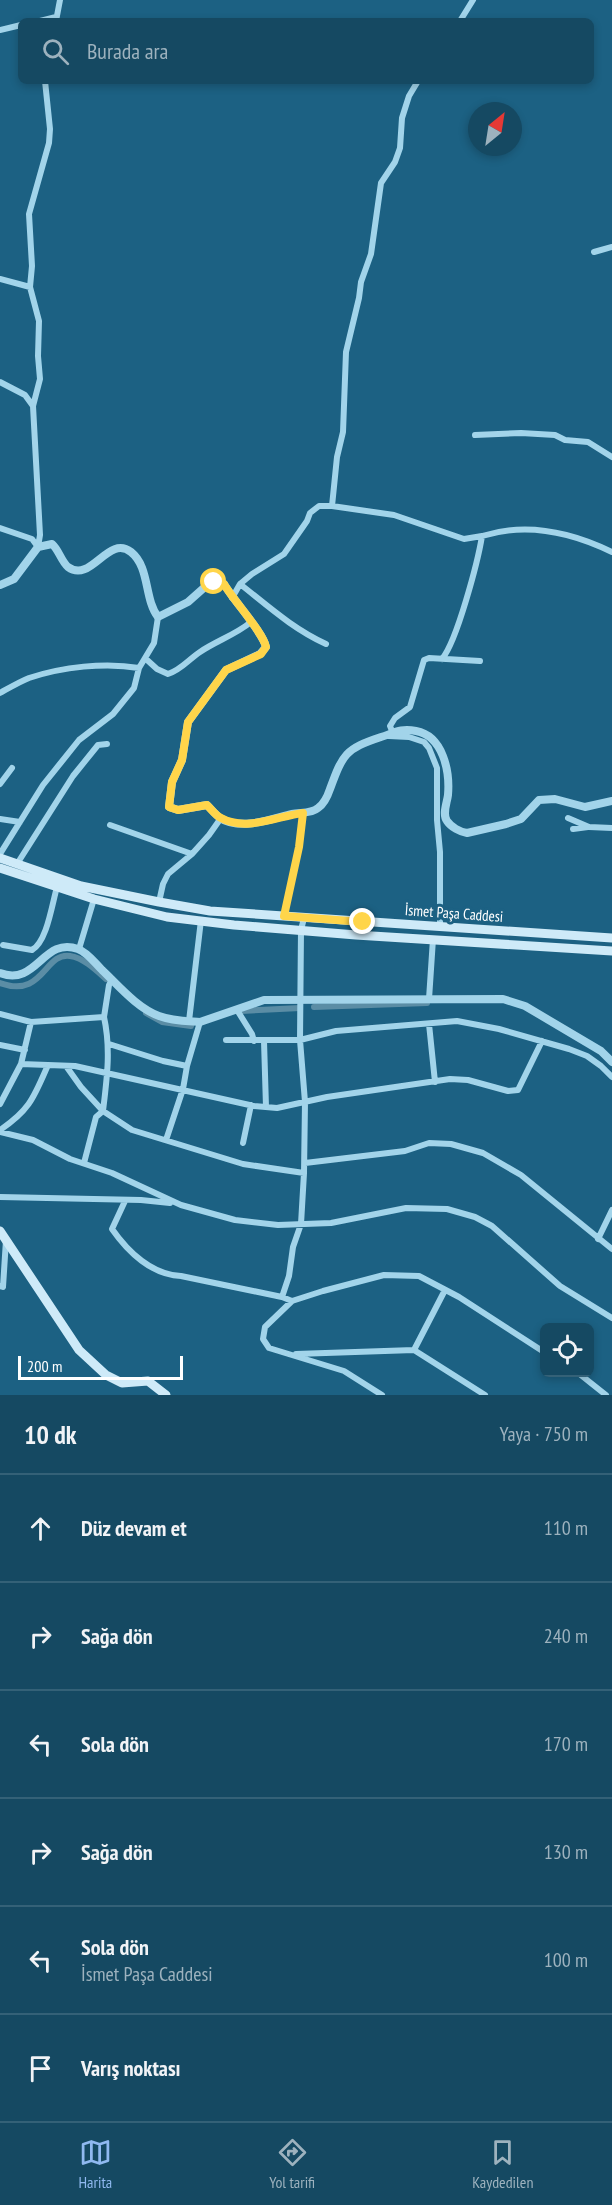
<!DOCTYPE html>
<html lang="tr">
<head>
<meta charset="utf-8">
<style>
  body { margin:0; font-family:"PT Sans Narrow",sans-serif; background:#22536b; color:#f1f3f6 }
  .controls { position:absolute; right:18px; bottom:18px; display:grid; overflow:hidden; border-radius:9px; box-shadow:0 3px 9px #0003 }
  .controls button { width:54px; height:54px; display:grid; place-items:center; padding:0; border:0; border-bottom:2px solid #346177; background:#154962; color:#f1f3f6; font:30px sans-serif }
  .compass { position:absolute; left:468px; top:102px; width:54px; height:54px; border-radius:50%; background:#154962; box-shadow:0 3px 9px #0003; rotate:30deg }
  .scale { position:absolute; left:18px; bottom:15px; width:165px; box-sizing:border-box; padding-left:6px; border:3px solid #fff; border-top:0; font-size:16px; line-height:21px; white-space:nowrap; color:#fff; -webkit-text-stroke:4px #1c6183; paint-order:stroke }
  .stop { position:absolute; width:18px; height:18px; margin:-14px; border:4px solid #ffd54a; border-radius:50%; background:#fff }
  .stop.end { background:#ffd54a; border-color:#fff; box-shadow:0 2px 6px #0008 }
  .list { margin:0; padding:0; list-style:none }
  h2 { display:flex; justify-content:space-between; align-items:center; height:78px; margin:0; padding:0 24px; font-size:26px }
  h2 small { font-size:20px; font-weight:400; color:#9db2be }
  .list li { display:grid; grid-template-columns:39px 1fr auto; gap:18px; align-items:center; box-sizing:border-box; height:108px; padding:0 24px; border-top:2px solid #346177 }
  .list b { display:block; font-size:22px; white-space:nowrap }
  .list p { margin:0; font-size:20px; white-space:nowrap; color:#9db2be }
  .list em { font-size:20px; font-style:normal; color:#9db2be }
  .icon { flex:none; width:33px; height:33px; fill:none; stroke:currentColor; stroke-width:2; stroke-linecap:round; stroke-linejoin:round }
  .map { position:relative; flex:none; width:612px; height:1395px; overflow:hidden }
  .search { position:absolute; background:#154962; box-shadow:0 3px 9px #0003; left:18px; right:18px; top:18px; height:66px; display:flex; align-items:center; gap:15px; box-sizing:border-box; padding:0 21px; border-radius:9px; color:#9db2be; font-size:22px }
  .sheet { height:726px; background:#154962 }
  nav { display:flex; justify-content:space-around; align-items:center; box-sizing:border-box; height:84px; border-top:2px solid #346177; background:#154962; font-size:16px; color:#9db2be }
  nav a { display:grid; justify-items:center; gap:3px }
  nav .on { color:#90b9f0 }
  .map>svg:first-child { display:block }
</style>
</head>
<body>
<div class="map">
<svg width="612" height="1395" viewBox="0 0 612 1395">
  <rect width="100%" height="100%" fill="#1c6183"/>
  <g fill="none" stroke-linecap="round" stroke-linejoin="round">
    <path stroke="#5b8da5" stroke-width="6" d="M0,983C44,999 44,952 70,956C84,958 96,970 106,979
      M314,1007L427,1003
      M241,1011L300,1008
      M146,1013L162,1022L191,1026"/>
    <path stroke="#a2d4ea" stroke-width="6" d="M40,21L56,17
      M56,21L60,0
      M460,21L473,0
      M0,30L21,25
      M594,252L612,247
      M0,279L30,287
      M0,382L25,395L33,406L40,535L38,547
      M33,406L40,379L38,356L39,321L30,287L32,266L29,214L49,143L50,129L45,81
      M475,435L521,433L555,435L565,440L588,442L612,457
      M332,506L394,515L464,539L482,536
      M0,528L32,539L38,547
      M240,584C268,606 293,629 326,644
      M232,598L240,584L252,574L284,554L307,521L310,513L319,506H332L337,457L343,432L346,352L359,298L361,282L371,254L381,183L395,162L400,148L402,118L409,96L418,81
      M146,659L157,669L168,674C181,670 188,660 200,652C216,641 235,635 251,622
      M442,659C457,641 478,561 482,536C526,522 571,532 612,552
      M0,693C9,688 19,682 29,678C62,667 105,662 139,668
      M392,731L390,726L395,718L410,707L424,660L429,658L480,661
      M389,736L409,737L424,742L429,748L437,768V820L440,852V927
      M0,784L12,768
      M568,818L589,827L612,828
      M0,819L20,822
      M110,825L192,854
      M573,829L588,827
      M0,854L43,785L79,740L113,714L134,688L139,668L154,643L158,617
      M17,864L73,776L98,745L107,744
      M159,902L163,884L168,874L192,854L209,835L221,818
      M284,916L299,847L303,813
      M3,945L32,950C47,942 52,904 57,887
      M79,949L94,899
      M429,999L433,939
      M237,1010L252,1034L254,1041
      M0,1014L31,1022L104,1017L109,985L112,979
      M189,1021L201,920
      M429,1024L435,1082
      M226,1040H300L336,1031L457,1021L499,1029L569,1049L587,1056L601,1066L612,1077
      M264,1041L266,1107
      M109,1044L163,1061L187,1066
      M0,1045L25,1050
      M21,1064L75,1066L254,1106L277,1108L327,1097L450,1079L468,1080L508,1091L518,1090L542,1041
      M66,1066L81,1087L103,1111L132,1130L243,1164L304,1173
      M0,1104L21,1064L31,1022
      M0,1130C30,1110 34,1097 48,1065
      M0,1132L33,1140L70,1159L112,1173L181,1205L235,1220L278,1225L331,1223L406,1208L447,1209L475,1217L492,1226L560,1286L612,1318
      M166,1140L183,1089L187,1066L200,1022
      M243,1143L251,1105
      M84,1163L96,1117L103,1111C107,1078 111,1049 104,1017
      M305,1163L405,1151L429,1143L451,1144L483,1153L521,1175L612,1249
      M0,1197L141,1200L170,1203
      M125,1201L112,1229C128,1252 152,1275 181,1276L282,1297L292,1301
      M598,1239L612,1210
      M0,1286L3,1287L6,1240
      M282,1297L289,1276L293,1247L301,1224L304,1173L305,1102L300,1040L301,930L304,918
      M414,1350L445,1290
      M296,1354L414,1350L485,1395
      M577,1372L606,1395
      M382,1395L344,1371L269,1348L263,1339L265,1327L292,1301L323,1291L384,1275L419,1276L459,1297L544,1352"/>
    <path stroke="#a2d4ea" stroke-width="8" d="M0,585L14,579L38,547L52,544C59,550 61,561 68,567C91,584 108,534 131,552C150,567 144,599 158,617L188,602L206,586L214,582L224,584C233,600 263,632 266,647L260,654L226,670L188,722L182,760L172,782L169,807L178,810L207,805C211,809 216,815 220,818C241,831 271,819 292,814C300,812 311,814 318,808C324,804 328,795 330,789C343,754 345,749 381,737C394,733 400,728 416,731C443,736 450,771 448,795C447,803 442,814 447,821C451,827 460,832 467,833L506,824L521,819L539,800L555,799L585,807L612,801
      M0,973C37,987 43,936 78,949C88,953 94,962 102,970C118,985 137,1008 159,1016C172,1021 186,1021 200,1022L264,1000L503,999L525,1006L601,1051L612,1062"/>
    <path stroke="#ceeaf8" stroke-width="9" d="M0,858L81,886L159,902L210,911L612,938
      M0,868L94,899L167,917L234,925L356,935L612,951
      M0,1231L79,1350L106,1375L122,1383L148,1381L166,1395"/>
  </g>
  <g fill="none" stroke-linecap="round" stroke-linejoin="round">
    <path stroke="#ffd54a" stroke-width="8" d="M214,582L224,584C233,600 263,632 266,647L261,654L226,670L188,722L182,760L172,782L169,807L178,810L207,805C211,809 216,816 221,818C246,832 278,816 303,813L299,847L284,916L363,922"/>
  </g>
  <g text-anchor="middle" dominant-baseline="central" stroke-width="6" stroke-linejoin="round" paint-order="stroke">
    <g font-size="15" fill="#fff" stroke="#1c6183">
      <text transform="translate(454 913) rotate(4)">İsmet Paşa Caddesi</text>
    </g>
  </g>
</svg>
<div class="controls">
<button><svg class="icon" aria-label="locate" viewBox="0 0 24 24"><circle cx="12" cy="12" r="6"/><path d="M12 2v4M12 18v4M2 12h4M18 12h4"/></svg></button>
</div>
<svg class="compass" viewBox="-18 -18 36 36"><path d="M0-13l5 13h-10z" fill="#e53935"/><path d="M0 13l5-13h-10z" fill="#9db2be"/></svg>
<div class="scale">200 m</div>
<div class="stop" style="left:214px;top:582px"></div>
<div class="stop end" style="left:363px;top:922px"></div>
<div class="search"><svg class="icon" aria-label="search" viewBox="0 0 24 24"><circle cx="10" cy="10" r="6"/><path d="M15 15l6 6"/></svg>Burada ara</div>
</div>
<section class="sheet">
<h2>10 dk<small>Yaya · 750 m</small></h2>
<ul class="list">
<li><svg class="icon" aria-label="ahead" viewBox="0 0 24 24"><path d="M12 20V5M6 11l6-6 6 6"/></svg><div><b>Düz devam et</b></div><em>110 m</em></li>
<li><svg class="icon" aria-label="right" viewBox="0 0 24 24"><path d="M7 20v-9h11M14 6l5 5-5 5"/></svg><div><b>Sağa dön</b></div><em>240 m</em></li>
<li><svg class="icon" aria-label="left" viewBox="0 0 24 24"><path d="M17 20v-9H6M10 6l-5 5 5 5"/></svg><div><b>Sola dön</b></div><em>170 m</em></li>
<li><svg class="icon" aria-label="right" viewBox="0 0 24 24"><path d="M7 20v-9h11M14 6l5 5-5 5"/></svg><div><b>Sağa dön</b></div><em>130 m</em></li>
<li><svg class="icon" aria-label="left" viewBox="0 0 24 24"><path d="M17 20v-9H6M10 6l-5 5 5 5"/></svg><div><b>Sola dön</b><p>İsmet Paşa Caddesi</p></div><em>100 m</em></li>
<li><svg class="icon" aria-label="arrive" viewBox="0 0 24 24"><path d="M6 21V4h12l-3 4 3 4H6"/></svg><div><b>Varış noktası</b></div></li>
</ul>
</section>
<nav>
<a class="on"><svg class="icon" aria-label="map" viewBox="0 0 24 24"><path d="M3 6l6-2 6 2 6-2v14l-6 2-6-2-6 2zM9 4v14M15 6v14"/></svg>Harita</a>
<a><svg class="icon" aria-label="directions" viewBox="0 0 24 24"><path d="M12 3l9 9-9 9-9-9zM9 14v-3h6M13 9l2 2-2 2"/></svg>Yol tarifi</a>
<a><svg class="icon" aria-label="saved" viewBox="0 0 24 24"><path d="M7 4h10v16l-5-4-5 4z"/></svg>Kaydedilen</a>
</nav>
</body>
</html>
